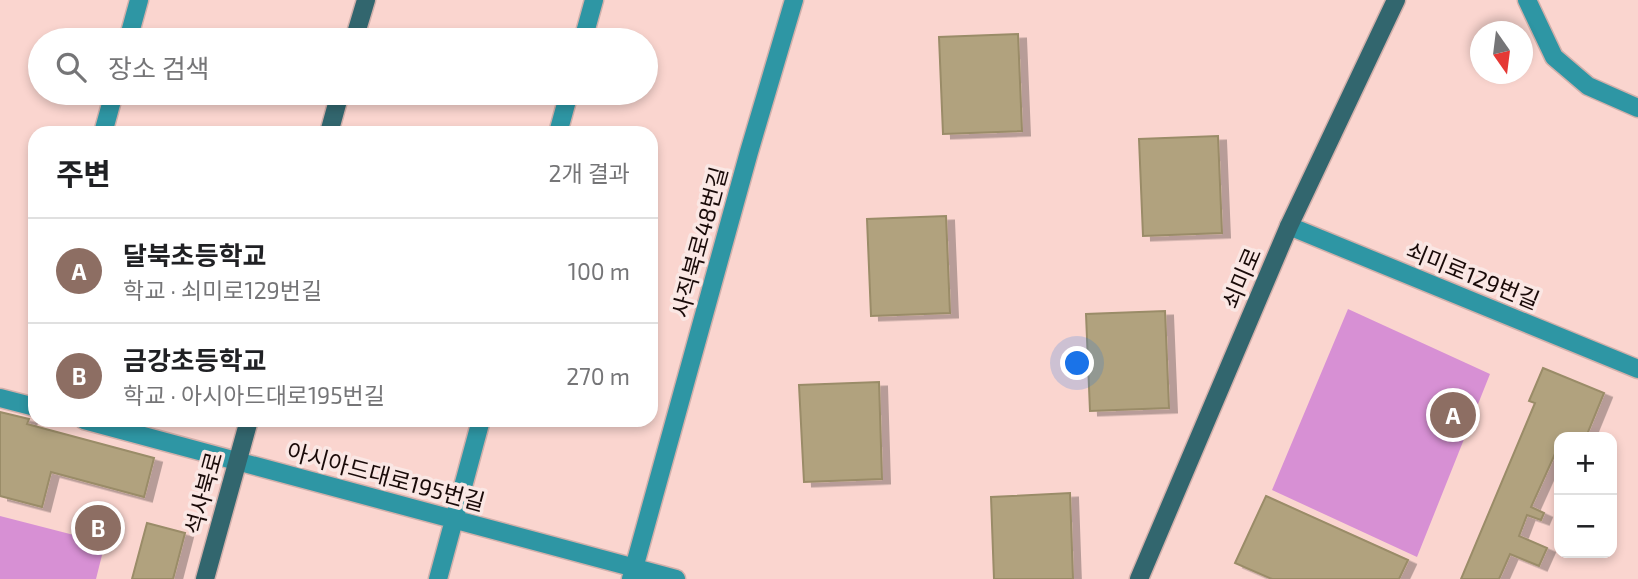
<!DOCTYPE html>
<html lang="ko">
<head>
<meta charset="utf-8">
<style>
  body { margin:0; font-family:"Exo 2","Noto Sans KR",sans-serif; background:#f6f6f6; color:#202124 }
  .controls { position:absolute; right:21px; bottom:21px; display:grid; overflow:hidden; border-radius:14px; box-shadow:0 4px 10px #0003 }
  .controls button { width:63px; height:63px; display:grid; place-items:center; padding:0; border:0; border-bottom:2px solid #e0e0e0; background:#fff; color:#202124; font:35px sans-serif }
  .compass { position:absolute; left:1470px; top:21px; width:63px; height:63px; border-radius:50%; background:#fff; box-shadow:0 4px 10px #0003; rotate:166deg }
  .you { position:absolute; left:1078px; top:364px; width:24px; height:24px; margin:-18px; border:5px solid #fff; border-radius:50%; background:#1a73e8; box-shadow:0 0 0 10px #1a73e833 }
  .badge { display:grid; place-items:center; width:46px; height:46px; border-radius:50%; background:#307782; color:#fff; font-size:23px; font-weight:700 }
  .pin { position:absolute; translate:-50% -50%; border:4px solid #fff; box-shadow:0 2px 7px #0006 }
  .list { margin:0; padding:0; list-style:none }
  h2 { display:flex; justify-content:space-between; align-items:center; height:91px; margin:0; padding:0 28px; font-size:30px }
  h2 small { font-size:23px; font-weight:400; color:#757577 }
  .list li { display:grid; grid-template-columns:46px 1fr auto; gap:21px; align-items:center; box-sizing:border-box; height:105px; padding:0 28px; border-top:2px solid #e0e0e0 }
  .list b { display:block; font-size:26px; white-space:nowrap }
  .list p { margin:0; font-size:23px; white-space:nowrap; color:#757577 }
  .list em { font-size:23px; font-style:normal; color:#757577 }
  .icon { flex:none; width:38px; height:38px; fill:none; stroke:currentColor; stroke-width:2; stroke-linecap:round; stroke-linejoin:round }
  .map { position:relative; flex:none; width:1638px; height:579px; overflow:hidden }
  .search { position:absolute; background:#fff; box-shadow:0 4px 10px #0003; left:28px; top:28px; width:630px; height:77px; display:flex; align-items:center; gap:18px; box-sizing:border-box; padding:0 24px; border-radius:38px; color:#757577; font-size:26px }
  .panel { position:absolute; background:#fff; box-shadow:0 4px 10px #0003; left:28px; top:126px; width:630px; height:301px; border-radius:21px }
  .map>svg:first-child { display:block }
</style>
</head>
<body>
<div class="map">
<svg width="1638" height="579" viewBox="0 0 1638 579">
  <defs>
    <filter id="shadow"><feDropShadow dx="8" dy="4.5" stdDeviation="0" flood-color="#0004"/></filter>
  </defs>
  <rect width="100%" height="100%" fill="#fad5cf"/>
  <path fill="#d790d4" d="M1348,309L1490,374L1417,557L1272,490Z
    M0,516L105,543L96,579H0Z"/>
  <path fill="#b1a27e" stroke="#9a8c68" stroke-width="2" filter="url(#shadow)" d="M1018,34L1022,131L943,134L939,37Z
    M1218,136L1222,233L1143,236L1139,139Z
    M946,216L950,313L871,316L867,219Z
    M1165,311L1169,408L1090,411L1086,314Z
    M1543,368L1604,393L1586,437H1559V445L1531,507L1544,513L1541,520L1527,515L1519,536L1547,548L1539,566L1510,554L1499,579H1461L1535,403L1529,401Z
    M879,382L882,479L804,482L799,385Z
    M0,412L29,419L27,424L154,458L144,497L51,472L42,507L0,496Z
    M1070,493L1073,579H994L991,497Z
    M1266,496L1408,560L1399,579H1272L1235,563Z
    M147,523L185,533L173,579H132Z"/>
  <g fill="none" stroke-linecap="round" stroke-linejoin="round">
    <g stroke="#d2b0ab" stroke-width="21">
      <path id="street" d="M1527,0L1554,57L1588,86L1638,108
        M128,40L139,0
        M583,40L594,0
        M103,133L114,93
        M558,133L569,93
        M1289,226L1638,369
        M0,398L35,407
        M84,420L676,579
        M438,579L481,420
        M631,579L749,152L794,0"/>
    </g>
    <g stroke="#d2b0ab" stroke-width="21">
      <path id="secondary" d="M354,40L366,0
        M329,133L340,93
        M205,579L249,420
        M1139,579L1289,226L1396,0"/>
    </g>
    <use href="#street" stroke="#2e96a4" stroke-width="18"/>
    <use href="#secondary" stroke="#32666e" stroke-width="18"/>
  </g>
  <g text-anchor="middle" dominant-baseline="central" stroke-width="7" stroke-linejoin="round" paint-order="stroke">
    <g font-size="23" fill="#190a08" stroke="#fae7e4">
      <text transform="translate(699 242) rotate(-75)">사직북로48번길</text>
      <text transform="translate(1473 275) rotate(22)">쇠미로129번길</text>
      <text transform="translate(1241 278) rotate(-67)">쇠미로</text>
      <text transform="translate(386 476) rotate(15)">아시아드대로195번길</text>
      <text transform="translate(203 493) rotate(-75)">석사북로</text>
    </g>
  </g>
</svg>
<div class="controls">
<button>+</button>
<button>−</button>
</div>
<svg class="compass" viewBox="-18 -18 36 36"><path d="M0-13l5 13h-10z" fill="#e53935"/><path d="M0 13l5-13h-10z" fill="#757577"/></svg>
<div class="you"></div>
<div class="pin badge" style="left:1453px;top:415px;background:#8d6e63">A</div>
<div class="pin badge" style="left:98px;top:528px;background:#8d6e63">B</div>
<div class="search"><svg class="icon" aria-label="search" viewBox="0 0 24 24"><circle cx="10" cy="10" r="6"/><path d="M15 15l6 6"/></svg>장소 검색</div>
<section class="panel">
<h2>주변<small>2개 결과</small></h2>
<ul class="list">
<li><span class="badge" style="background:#8d6e63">A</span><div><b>달북초등학교</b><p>학교 · 쇠미로129번길</p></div><em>100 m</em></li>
<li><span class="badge" style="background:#8d6e63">B</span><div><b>금강초등학교</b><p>학교 · 아시아드대로195번길</p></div><em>270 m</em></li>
</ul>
</section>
</div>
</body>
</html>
